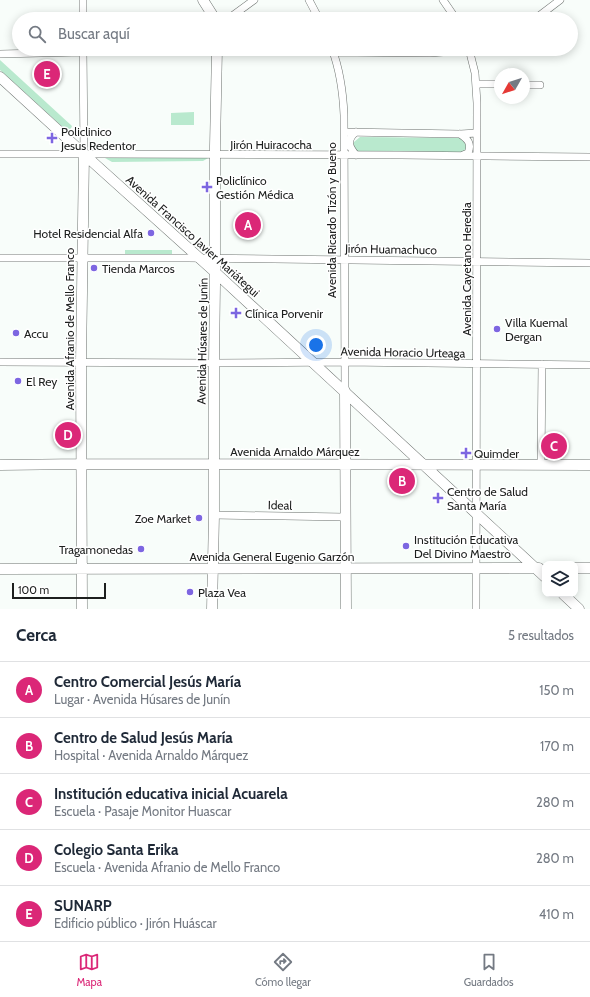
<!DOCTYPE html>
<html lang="es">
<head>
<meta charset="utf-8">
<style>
  body { margin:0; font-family:Cabin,sans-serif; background:#f6f6f7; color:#1f2937 }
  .controls { position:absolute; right:12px; bottom:12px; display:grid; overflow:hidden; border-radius:8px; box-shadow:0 2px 10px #0003 }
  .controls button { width:36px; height:36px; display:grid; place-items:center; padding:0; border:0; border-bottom:1px solid #e0e1e3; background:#fff; color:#1f2937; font:20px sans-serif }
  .compass { position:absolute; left:494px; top:68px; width:36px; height:36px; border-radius:50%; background:#fff; box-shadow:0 2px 10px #0003; rotate:231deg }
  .scale { position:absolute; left:12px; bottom:10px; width:94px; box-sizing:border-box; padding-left:4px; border:2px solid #1d1f1e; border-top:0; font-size:11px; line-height:14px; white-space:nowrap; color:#1d1f1e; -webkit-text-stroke:3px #fff; paint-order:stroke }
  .you { position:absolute; left:316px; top:345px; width:14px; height:14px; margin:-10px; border:3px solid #fff; border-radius:50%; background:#1a73e8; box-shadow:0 0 0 6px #1a73e833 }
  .badge { display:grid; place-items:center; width:26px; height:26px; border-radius:50%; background:#db2777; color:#fff; font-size:13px; font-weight:700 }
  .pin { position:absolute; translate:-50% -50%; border:2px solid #fff; box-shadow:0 1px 4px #0006 }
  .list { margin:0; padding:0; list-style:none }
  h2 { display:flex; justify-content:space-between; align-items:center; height:52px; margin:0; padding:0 16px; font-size:17px }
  h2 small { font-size:13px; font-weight:400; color:#747a83 }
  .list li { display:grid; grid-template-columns:26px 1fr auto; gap:12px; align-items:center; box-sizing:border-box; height:56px; padding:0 16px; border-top:1px solid #e0e1e3 }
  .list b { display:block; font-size:15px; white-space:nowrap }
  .list p { margin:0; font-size:13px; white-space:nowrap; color:#747a83 }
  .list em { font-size:13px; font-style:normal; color:#747a83 }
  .icon { flex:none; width:22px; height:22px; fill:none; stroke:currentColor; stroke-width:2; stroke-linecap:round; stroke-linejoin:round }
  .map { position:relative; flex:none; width:590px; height:609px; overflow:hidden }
  .search { position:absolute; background:#fff; box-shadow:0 2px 10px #0003; left:12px; right:12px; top:12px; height:44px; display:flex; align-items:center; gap:10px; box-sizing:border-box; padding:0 14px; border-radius:22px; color:#747a83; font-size:15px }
  .sheet { height:332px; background:#fff }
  nav { display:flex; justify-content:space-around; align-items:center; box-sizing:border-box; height:56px; border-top:1px solid #e0e1e3; background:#fff; font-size:11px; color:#747a83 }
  nav a { display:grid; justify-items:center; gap:2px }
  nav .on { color:#db2777 }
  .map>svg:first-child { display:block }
</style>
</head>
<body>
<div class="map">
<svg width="590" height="609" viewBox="0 0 590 609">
  <rect width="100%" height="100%" fill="#f8fdfa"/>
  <path fill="#b9e9ce" d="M0,60L72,126L69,133L0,70Z
    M194,112V125H171V113Z
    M360,137L462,138L465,141L468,148L465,152L462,153H359L355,150L353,147L354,142Z
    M210,157L203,161L112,162L105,158Z
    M125,250H172V255H125Z"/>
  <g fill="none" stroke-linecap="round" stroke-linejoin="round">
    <g stroke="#6e7370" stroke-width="8">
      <path id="street" d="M309,0L319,19
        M443,0L456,19
        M83,19V0
        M228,19L254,0
        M535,19L560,0
        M83,49L84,154
        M332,49C340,70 343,93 344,115L345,391
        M469,49L475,73L477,103L476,609
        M0,54L82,52H143L177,50L209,52H333L430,53L443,52L465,49
        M476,84H500
        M524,85H540
        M344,132L460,134L477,133
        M356,132C346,140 349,147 356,155
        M460,134C468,139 472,144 468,153L463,155
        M0,154H99L401,155L590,157
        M0,258H188L590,263
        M0,362L214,363L344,362L590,365
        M541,465L542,364
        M214,515L345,517"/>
    </g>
    <g stroke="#6e7370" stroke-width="11">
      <path id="secondary" d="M203,0L215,19
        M0,77L96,165L216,273L545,577
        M345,391L346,609
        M0,465L82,464L590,465
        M575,568H590
        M0,569L539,568
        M563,594L579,609
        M82,609L81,362L84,154
        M212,609L214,515V363L215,284V146L217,49"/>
    </g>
    <use href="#street" stroke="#fff" stroke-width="7"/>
    <use href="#secondary" stroke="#fff" stroke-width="10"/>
  </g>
  <g fill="#7d66e1" stroke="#fff" stroke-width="1.5">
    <path d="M50 132h4v4h4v4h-4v4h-4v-4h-4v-4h4z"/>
    <path d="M205 181h4v4h4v4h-4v4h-4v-4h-4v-4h4z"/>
    <circle cx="151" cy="233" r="4"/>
    <circle cx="94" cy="268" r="4"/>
    <path d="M234 307h4v4h4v4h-4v4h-4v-4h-4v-4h4z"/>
    <circle cx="497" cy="329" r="4"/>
    <circle cx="16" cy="333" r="4"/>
    <circle cx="18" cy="381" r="4"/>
    <path d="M464 447h4v4h4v4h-4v4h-4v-4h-4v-4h4z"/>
    <path d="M436 492h4v4h4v4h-4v4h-4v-4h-4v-4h4z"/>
    <circle cx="199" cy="518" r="4"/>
    <circle cx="406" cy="546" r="4"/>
    <circle cx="141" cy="549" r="4"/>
    <circle cx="190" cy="592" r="4"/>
  </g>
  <g text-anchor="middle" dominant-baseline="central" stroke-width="3" stroke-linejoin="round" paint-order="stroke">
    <g font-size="12" fill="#1d1f1e" stroke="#fff" text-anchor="start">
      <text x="61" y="131">Policlinico<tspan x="61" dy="14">Jesus Redentor</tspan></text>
      <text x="216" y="180">Policlínico<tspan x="216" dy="14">Gestión Médica</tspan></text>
      <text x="143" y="233" text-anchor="end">Hotel Residencial Alfa</text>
      <text x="102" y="268">Tienda Marcos</text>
      <text x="245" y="313">Clínica Porvenir</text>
      <text x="505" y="322">Villa Kuemal<tspan x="505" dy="14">Dergan</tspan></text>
      <text x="24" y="333">Accu</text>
      <text x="26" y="381">El Rey</text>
      <text x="474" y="453">Quimder</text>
      <text x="447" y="491">Centro de Salud<tspan x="447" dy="14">Santa María</tspan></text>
      <text x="191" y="518" text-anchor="end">Zoe Market</text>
      <text x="414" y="539">Institución Educativa<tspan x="414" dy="14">Del Divino Maestro</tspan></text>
      <text x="133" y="549" text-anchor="end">Tragamonedas</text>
      <text x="198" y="592">Plaza Vea</text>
    </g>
    <g font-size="12" fill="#1d1f1e" stroke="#fff">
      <text x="271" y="144">Jirón Huiracocha</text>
      <text transform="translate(331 220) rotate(-90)">Avenida Ricardo Tizón y Bueno</text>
      <text transform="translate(193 236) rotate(42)">Avenida Francisco Javier Mariátegui</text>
      <text transform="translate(391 249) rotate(1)">Jirón Huamachuco</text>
      <text transform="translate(466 269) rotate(-90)">Avenida Cayetano Heredia</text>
      <text transform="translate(69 329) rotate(-90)">Avenida Afranio de Mello Franco</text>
      <text transform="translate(202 341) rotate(-89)">Avenida Húsares de Junín</text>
      <text transform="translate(403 352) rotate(1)">Avenida Horacio Urteaga</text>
      <text x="295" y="451">Avenida Arnaldo Márquez</text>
      <text transform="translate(280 505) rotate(1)">Ideal</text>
      <text x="272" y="556">Avenida General Eugenio Garzón</text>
    </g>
  </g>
</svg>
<div class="controls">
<button><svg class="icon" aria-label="layers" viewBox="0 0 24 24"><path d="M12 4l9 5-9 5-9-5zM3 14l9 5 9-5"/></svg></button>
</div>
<svg class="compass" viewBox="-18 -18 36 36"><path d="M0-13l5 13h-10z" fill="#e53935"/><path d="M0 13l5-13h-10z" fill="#747a83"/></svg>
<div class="scale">100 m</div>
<div class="you"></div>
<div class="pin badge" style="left:248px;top:225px">A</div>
<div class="pin badge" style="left:402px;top:481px">B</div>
<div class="pin badge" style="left:554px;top:446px">C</div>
<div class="pin badge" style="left:68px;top:435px">D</div>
<div class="pin badge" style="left:47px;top:74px">E</div>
<div class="search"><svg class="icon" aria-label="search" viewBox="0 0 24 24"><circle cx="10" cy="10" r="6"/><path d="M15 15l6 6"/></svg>Buscar aquí</div>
</div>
<section class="sheet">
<h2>Cerca<small>5 resultados</small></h2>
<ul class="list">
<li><span class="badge">A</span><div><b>Centro Comercial Jesús María</b><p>Lugar · Avenida Húsares de Junín</p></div><em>150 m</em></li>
<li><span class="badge">B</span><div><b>Centro de Salud Jesús María</b><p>Hospital · Avenida Arnaldo Márquez</p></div><em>170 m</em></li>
<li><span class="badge">C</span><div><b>Institución educativa inicial Acuarela</b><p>Escuela · Pasaje Monitor Huascar</p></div><em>280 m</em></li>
<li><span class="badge">D</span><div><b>Colegio Santa Erika</b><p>Escuela · Avenida Afranio de Mello Franco</p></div><em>280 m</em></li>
<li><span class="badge">E</span><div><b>SUNARP</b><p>Edificio público · Jirón Huáscar</p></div><em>410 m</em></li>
</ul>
</section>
<nav>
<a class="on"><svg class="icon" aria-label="map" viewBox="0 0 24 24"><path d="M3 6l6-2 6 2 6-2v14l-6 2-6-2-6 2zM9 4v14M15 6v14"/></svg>Mapa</a>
<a><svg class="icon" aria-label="directions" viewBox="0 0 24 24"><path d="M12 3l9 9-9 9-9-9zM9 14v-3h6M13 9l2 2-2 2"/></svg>Cómo llegar</a>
<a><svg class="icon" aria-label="saved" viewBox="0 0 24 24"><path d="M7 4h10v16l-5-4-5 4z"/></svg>Guardados</a>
</nav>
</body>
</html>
